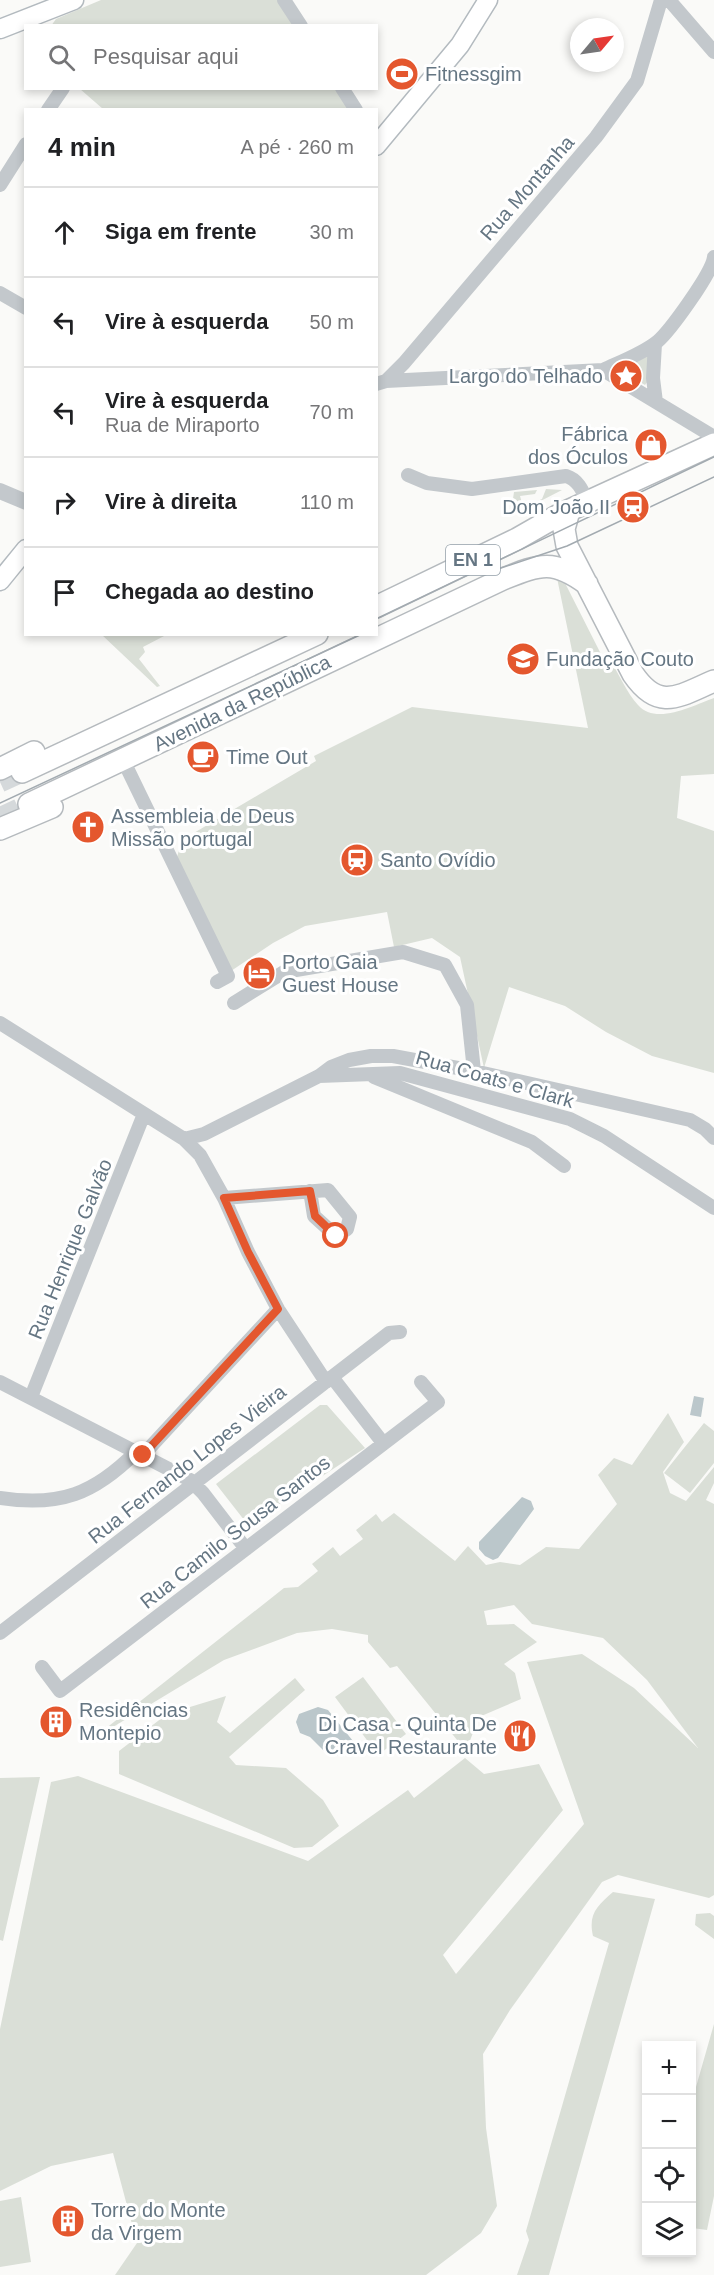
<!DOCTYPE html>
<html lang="pt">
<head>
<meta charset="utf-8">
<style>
  body { margin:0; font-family:Arial,sans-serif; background:#f2f2f2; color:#202124 }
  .controls { position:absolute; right:18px; bottom:18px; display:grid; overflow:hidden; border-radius:0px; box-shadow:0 3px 9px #0003 }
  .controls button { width:54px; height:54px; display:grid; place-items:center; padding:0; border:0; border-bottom:2px solid #e0e0e0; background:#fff; color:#202124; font:30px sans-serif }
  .compass { position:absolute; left:570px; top:18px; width:54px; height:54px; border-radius:50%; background:#fff; box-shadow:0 3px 9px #0003; rotate:61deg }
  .stop { position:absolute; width:18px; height:18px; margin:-14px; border:4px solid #e4572e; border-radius:50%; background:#fff }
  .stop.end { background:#e4572e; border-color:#fff; box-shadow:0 2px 6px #0008 }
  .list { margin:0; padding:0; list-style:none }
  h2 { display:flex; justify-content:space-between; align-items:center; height:78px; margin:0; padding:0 24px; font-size:26px }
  h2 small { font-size:20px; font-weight:400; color:#757577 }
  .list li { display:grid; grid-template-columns:39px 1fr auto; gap:18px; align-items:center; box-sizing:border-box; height:90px; padding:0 24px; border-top:2px solid #e0e0e0 }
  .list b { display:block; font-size:22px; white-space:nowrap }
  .list p { margin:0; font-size:20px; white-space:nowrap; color:#757577 }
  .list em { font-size:20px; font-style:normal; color:#757577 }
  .icon { flex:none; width:33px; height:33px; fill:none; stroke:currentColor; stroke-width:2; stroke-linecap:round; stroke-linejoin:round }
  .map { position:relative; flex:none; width:714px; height:2275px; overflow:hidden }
  .search { position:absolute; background:#fff; box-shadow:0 3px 9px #0003; left:24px; top:24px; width:354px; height:66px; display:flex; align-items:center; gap:15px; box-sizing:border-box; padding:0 21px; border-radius:0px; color:#757577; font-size:22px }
  .panel { position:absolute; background:#fff; box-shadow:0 3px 9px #0003; left:24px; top:108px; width:354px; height:528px; border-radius:0px }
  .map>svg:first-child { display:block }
</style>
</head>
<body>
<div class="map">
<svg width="714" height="2275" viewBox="0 0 714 2275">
  <rect width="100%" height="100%" fill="#fafaf8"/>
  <path fill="#dadfd7" d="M101,0H279L295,26H51L56,19Z
    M80,89H337L350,109H103Z
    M649,354L648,381L645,385L618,369Z
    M546,489L562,490L525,509L521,506L512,505L514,492L537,490L535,494L520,496L522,503L535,502L542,499Z
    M557,578L564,581L605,662L610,660C619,674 627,693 638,705C656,726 694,705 714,698V774L681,776L677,818L714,831V1073L652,1056L606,1032L565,1006L509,987L484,1068L460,957L432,938L394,947L387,912L305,926L273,943L231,971L177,857L182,840L316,761L314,756L412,707L588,728Z
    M102,635H166L143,647L145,652L139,659L160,686L157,687Z
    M320,1405H327L365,1448L248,1525L216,1484Z
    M668,1413L684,1442L663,1472L670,1493L686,1501L714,1467V1483L706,1500L714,1504V1895L709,1898L618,1875L602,1882L510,2010L483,2054L486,2128L497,2206L481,2233L426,2275H115L137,2243L113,2153L51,2166L0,2191V2029L51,1782L78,1776L308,1861L408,1790L414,1798L465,1758L484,1774L539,1764L563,1810L443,1955L456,1974L584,1824L527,1662L582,1654L634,1688L698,1748L647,1680L603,1638L532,1624L514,1605L484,1611L487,1625L514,1624L537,1642L504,1664L515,1673L521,1699L479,1717L466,1751L397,1666L390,1668L368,1642V1635L332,1629L297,1633L224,1660L113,1727L105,1729L284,1588L298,1587L318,1571L312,1564L333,1547L340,1556L363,1539L356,1530L376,1514L382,1522L394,1513L455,1561L468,1546L486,1565L500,1562L520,1565L546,1547L579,1549L617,1504L598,1475L614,1458L632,1465Z
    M704,1423L714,1431V1463L690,1493L664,1473Z
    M363,1677L406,1734L378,1755L335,1697Z
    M295,1678L305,1690L229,1757L236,1765L286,1768L323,1800L339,1826L312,1847L294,1848L119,1774V1751L167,1714L226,1696L217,1722L230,1733Z
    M40,1777L3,1941L0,1940V1778Z
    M613,1892L655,1899L549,2275H517L529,2240L526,2231L609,1943L593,1936C588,1914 597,1906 613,1892Z
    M710,1913L714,1916V1939L695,1925L696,1914Z
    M714,2024V2196L707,2230L692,2228V2101Z
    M21,2197L31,2262L0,2267V2201Z"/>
  <path fill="#bbc7cb" d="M694,1396L704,1398L701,1417L690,1415Z
    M522,1497L531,1501L534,1509L498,1558L493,1560L485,1556L479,1549V1542Z
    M318,1707L328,1710L353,1741L343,1757L326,1753L310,1737L300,1733L296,1722L299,1714Z"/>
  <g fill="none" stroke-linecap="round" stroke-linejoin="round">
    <path stroke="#d5d9db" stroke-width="21" stroke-dasharray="21 10" stroke-linecap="butt" d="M0,782L22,772
      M0,818L29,804"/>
    <g stroke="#b3babf" stroke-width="21">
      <path id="secondary" d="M0,29L74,0
        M376,146L460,45L488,0
        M0,581L26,549"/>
    </g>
    <g stroke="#b5babe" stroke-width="24">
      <path id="primary" d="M569,511L564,529L567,546L633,674C659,712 679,696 714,681
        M376,607L517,539L559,515L714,444
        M0,769L34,752
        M22,772L317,634
        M29,804L503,579C541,564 553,559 587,584
        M0,829L52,807"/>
    </g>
    <path stroke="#c3c8cc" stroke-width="14" d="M284,0L301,26
      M669,0L714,52
      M342,88L356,110
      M48,110L63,88
      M0,185L26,144
      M0,293L26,308
      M655,344L653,378L656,402
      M603,370C620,362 642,354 657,342C670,331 712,273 714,257
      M386,381L404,363L596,137L637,81L661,0
      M376,384L386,381L603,370L714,437
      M408,475L427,483L472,489L566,476C579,480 583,492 588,503
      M128,770L228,976L217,982
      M234,1003L284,972L403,952L445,965L467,1005L474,1071
      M0,1023L184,1139L200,1155L224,1198L248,1252L278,1309L326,1382
      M319,1076L400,1073L570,1119L604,1136L714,1208
      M374,1077L532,1142L564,1166
      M184,1139L204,1134L319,1076L331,1067L349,1060L371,1056H393L474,1071L690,1120L705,1129L714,1138
      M224,1198L328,1190L350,1217L347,1229L336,1236L314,1216L310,1191
      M332,1377L383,1443
      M0,1382L190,1480L203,1493L246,1549
      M31,1397L144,1114
      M143,1455L278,1309
      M0,1498C60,1507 94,1494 136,1452
      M0,1633L389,1333L400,1332
      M42,1667L60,1691L438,1402L421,1382"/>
    <path stroke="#c3c8cc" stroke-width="16" d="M0,491L26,502"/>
    <use href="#secondary" stroke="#fff" stroke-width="18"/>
    <use href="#primary" stroke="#fff" stroke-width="21"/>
    <path stroke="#a2aab0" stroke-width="1.5" d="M492,571L567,546L714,477
      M376,619L714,457
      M0,803L362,634"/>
  </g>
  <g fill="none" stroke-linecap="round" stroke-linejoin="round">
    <path stroke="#e4572e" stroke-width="8" d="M143,1455L278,1309L248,1252L224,1198L310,1191L315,1216L336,1236"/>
  </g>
  <defs>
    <g id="stadium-disc" transform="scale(1.725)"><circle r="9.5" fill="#e4572e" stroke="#fff"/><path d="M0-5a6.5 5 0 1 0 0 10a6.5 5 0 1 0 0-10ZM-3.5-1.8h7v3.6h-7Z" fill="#fff"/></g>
    <g id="sight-disc" transform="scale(1.725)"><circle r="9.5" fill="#e4572e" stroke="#fff"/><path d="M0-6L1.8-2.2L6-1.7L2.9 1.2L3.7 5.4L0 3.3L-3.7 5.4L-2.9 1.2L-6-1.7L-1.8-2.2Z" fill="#fff"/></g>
    <g id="shop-disc" transform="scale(1.725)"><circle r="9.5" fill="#e4572e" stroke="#fff"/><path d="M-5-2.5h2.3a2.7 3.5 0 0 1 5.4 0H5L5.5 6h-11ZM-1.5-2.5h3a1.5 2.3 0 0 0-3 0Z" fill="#fff"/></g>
    <g id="station-disc" transform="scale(1.725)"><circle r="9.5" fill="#e4572e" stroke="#fff"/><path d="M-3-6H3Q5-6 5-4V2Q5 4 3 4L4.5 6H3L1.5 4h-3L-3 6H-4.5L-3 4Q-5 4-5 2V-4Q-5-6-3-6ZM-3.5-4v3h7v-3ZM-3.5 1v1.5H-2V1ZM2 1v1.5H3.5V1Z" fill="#fff"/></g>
    <g id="school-disc" transform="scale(1.725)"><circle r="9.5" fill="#e4572e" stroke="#fff"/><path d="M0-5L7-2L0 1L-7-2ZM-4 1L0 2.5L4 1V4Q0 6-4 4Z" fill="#fff"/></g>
    <g id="cafe-disc" transform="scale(1.725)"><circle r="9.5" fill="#e4572e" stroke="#fff"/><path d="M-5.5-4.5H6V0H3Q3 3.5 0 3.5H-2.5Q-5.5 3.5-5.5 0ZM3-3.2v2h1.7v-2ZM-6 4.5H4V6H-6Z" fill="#fff"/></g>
    <g id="church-disc" transform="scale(1.725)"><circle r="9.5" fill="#e4572e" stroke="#fff"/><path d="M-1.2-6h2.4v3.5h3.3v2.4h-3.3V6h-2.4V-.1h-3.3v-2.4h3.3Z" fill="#fff"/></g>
    <g id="hotel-disc" transform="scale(1.725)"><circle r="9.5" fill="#e4572e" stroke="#fff"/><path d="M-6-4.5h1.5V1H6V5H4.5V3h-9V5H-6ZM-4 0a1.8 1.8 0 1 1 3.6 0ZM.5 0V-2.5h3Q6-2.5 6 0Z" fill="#fff"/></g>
    <g id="building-disc" transform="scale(1.725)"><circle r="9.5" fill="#e4572e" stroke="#fff"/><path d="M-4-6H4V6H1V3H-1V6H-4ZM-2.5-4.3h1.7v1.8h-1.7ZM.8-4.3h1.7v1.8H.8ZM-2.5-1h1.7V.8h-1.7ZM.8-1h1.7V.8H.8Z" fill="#fff"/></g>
    <g id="restaurant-disc" transform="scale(1.725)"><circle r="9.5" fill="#e4572e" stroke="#fff"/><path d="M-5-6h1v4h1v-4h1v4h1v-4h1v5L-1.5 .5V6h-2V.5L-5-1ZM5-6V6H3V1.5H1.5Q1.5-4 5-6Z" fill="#fff"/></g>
  </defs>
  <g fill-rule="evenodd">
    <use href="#stadium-disc" x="402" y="74"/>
    <use href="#sight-disc" x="626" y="376"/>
    <use href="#shop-disc" x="651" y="445"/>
    <use href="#station-disc" x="633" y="507"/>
    <use href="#school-disc" x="523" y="659"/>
    <use href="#cafe-disc" x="203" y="757"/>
    <use href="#church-disc" x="88" y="827"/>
    <use href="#station-disc" x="357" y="860"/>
    <use href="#hotel-disc" x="259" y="973"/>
    <use href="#building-disc" x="56" y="1722"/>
    <use href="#restaurant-disc" x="520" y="1736"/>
    <use href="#building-disc" x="68" y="2221"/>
  </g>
  <g text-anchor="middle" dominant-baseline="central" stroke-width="6" stroke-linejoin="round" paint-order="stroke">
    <rect fill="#fff" stroke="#939fa8" stroke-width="1.5" x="446" y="545" width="54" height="30" rx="4.5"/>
    <g font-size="18" font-weight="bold" fill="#657683">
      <text x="473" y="560">EN 1</text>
    </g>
    <g font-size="20" fill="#657683" stroke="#fff" text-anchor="start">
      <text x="425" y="74">Fitnessgim</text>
      <text x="603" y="376" text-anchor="end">Largo do Telhado</text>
      <text x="628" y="434" text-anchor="end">Fábrica<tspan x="628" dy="23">dos Óculos</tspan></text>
      <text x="610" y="507" text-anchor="end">Dom João II</text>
      <text x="546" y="659">Fundação Couto</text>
      <text x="226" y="757">Time Out</text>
      <text x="111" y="816">Assembleia de Deus<tspan x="111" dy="23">Missão portugal</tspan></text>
      <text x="380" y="860">Santo Ovídio</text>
      <text x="282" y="962">Porto Gaia<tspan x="282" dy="23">Guest House</tspan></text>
      <text x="79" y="1710">Residências<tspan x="79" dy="23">Montepio</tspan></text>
      <text x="497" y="1724" text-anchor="end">Di Casa - Quinta De<tspan x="497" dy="23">Cravel Restaurante</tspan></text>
      <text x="91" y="2210">Torre do Monte<tspan x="91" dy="23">da Virgem</tspan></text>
    </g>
    <g font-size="20" fill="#657683" stroke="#fff">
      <text transform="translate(527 188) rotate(-49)">Rua Montanha</text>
      <text transform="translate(242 703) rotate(-26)">Avenida da República</text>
      <text transform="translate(495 1079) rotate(16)">Rua Coats e Clark</text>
      <text transform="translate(70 1249) rotate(-68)">Rua Henrique Galvão</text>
      <text transform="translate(187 1464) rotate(-38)">Rua Fernando Lopes Vieira</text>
      <text transform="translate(235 1532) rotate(-38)">Rua Camilo Sousa Santos</text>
    </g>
  </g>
</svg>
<div class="controls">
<button>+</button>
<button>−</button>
<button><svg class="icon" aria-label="locate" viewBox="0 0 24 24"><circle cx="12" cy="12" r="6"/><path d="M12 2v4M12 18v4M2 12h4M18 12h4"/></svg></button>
<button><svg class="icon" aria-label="layers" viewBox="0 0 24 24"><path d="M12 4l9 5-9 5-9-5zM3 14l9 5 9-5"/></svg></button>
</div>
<svg class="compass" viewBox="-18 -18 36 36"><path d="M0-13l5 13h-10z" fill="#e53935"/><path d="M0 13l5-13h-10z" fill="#757577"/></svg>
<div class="stop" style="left:336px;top:1236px"></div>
<div class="stop end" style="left:143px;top:1455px"></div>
<div class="search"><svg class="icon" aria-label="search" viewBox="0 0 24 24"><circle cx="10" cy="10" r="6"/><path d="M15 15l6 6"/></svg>Pesquisar aqui</div>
<section class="panel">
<h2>4 min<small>A pé · 260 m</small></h2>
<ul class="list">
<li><svg class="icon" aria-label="ahead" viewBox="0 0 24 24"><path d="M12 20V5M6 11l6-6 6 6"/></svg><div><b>Siga em frente</b></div><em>30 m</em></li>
<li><svg class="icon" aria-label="left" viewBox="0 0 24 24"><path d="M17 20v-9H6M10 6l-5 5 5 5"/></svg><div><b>Vire à esquerda</b></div><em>50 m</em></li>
<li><svg class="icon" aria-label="left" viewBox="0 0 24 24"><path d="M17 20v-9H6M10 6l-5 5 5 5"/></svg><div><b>Vire à esquerda</b><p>Rua de Miraporto</p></div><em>70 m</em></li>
<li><svg class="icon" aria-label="right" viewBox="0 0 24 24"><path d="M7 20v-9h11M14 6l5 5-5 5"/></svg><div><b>Vire à direita</b></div><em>110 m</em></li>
<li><svg class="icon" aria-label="arrive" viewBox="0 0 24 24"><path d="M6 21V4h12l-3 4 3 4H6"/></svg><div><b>Chegada ao destino</b></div></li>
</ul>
</section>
</div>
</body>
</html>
